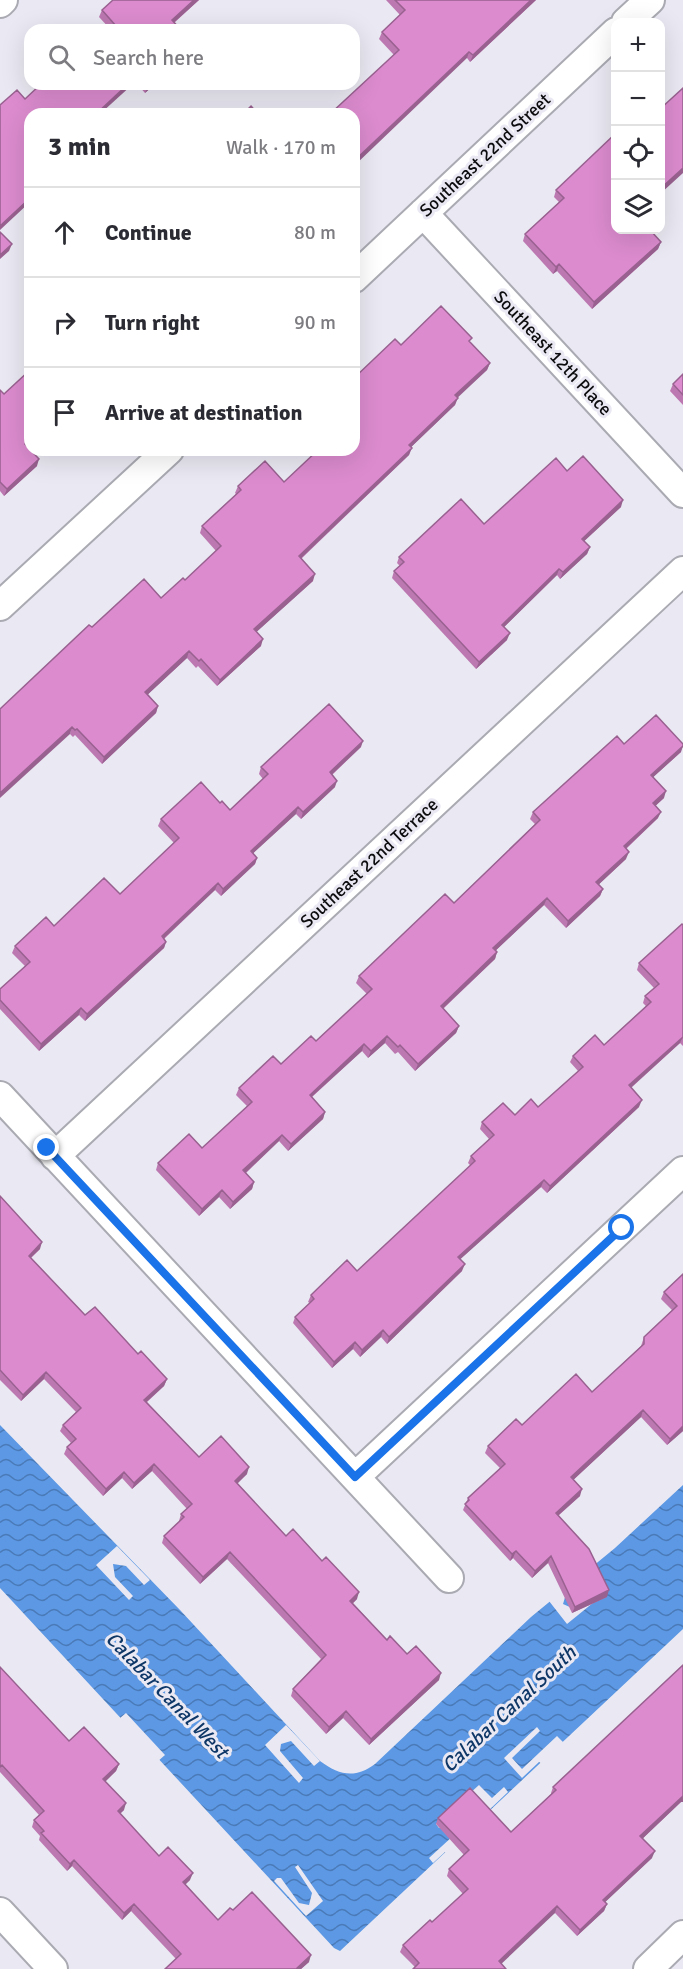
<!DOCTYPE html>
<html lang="en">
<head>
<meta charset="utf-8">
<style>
  body { margin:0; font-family:Signika,sans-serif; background:#f2f2f3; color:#2b2b33 }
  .controls { position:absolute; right:18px; top:18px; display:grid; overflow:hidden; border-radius:12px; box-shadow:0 6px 24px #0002 }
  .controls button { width:54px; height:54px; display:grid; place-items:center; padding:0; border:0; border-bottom:2px solid #e1e1e2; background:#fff; color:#2b2b33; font:30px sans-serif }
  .stop { position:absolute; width:18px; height:18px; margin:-14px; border:4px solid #1a73e8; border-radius:50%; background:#fff }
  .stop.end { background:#1a73e8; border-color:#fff; box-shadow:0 2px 6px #0008 }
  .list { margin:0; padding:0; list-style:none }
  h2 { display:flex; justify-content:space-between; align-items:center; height:78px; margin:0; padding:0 24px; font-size:26px }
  h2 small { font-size:20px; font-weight:400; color:#7c7c81 }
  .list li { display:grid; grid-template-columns:39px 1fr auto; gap:18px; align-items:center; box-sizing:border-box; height:90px; padding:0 24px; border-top:2px solid #e1e1e2 }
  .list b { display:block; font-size:22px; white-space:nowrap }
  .list em { font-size:20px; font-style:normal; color:#7c7c81 }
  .icon { flex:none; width:33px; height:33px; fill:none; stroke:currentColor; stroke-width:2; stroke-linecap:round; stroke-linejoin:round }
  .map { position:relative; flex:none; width:683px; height:1969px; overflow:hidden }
  .search { position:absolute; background:#fff; box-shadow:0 6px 24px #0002; left:24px; top:24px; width:336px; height:66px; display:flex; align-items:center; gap:15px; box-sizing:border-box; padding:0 21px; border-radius:18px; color:#7c7c81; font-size:22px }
  .panel { position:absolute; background:#fff; box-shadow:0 6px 24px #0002; left:24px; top:108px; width:336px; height:348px; border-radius:18px }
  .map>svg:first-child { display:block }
</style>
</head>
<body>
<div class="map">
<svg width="683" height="1969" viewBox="0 0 683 1969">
  <defs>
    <pattern id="water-waves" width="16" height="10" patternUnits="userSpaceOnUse" patternTransform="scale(1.5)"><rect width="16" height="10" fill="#5c98e4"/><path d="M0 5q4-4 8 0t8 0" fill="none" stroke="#4a7ab7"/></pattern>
  </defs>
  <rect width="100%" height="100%" fill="#eae9f3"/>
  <path fill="url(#water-waves)" d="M0,1425L180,1610L320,1761C339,1775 355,1779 375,1764L531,1617L615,1548L683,1485V1629L340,1951L334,1948L0,1588Z"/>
  <path fill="#eae9f3" d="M117,1546L150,1580L144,1585L126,1566L113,1564L115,1577L133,1596L129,1600L96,1565Z
    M592,1567L566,1594L563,1604L572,1608L599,1598L567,1624L549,1601Z
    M126,1713L165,1755L157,1762L120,1718Z
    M286,1725L320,1761L314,1766L291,1741L281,1744L280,1751L303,1778L299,1783L265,1745Z
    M537,1727L540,1731L512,1758L522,1769L557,1736L564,1743L542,1764L539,1762L522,1778L504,1758Z
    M479,1785L492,1798L504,1787L508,1792L466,1832L467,1834L447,1854L445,1852L433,1863L429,1858L479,1812L439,1828L436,1824Z
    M298,1865L323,1901L306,1916L274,1881L277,1878H281L299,1903L309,1905L312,1893L295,1867Z"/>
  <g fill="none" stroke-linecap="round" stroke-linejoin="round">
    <g stroke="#aaaab3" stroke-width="32">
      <path id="minor" d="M0,3L3,0
        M626,22L650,0
        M423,213L683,493
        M354,278L616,32
        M0,606L169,450
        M0,1096L449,1578
        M55,1156L683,571
        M355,1477L683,1171
        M0,1912L53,1969
        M648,1969L683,1935"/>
    </g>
    <use href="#minor" stroke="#fff" stroke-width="28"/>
  </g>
  <path fill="#bc78b1" d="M113,0H199L174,23L111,30L99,17L102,10Z
    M386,0H536L470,62L467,58L394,55L379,39L382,32L400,15Z
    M137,84H155L145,93Z
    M556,190L615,230L661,242L658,249L592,309L557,271L553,274L523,241L525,234L559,202L554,197Z
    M30,333V349L24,343L26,336Z
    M470,342L490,363L487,370L457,397L455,405L411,447L409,455L301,559L313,581L256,632L261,646L217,686L198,666L196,668L187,658L148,694L158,706L156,713L102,764L75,735L73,737L70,734L92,627L161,598L185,580L216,551L200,533L202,526L236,494L235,493L238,486L284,482L354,450L401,345Z
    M683,374V405L670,391L673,384Z
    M0,390L37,466L4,496L0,491Z
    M567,471L621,507L584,541L590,547L587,554L560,579L557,575L504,627L507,640L476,669L392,578L394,571L400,566L397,563L399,557L484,524Z
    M624,744L681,752L653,777L664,798L655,806L658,818L626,849V859L599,884L603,889L600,896L566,928L544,905L496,950L497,952L495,959L443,1009L459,1026L456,1033L415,1071L398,1052L395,1054L385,1043L368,1058L362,1051L312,1097L325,1112L323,1119L288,1151L279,1141L246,1173L254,1182L252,1189L230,1209L219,1197L199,1216L156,1170L158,1163L202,1148L247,1106L236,1095L239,1088L281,1064L316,1041L367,994L356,983L359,976L454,903L535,824L530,819L533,812Z
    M361,747L332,775L335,787L301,819L296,814L253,853L257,858L255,864L221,896L215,890L164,939L166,942L164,948L85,1021L79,1015L39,1051L0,1009V989L25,966L12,953L15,946L54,926L120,894L174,843L158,826L161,819L220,803L230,810L263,779L259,774L261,767Z
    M683,925V1046L680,1043L631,1088L639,1107L547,1193L541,1187L460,1259L462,1271L387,1344L381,1337L360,1357L353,1349L332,1368L293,1323L295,1317L310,1303L308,1302L311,1295L357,1271L471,1166L468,1163L471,1156L489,1139L480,1129L482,1122L515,1115L538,1107L578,1071L570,1062L573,1056L604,1045L646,1006L643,1003L645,996L654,988L637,970L639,963Z
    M0,1196L40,1249L31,1258L85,1315L138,1354L167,1379L164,1386L147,1402L199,1457L247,1474L237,1483L286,1536L357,1599L353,1603L387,1640L439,1680L369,1745L343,1718L326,1734L291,1696L293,1689L321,1659L227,1559L200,1584L162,1543L164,1536L180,1521H179L181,1514L187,1509L152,1471L132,1489L122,1478L103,1496L64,1454L67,1447L71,1443L60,1431L63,1425L76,1412L44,1379L21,1401L0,1380Z
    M683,1274V1431L667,1445L641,1417L573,1480L580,1496L558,1516L607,1597L572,1613L548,1563L532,1578L513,1558L510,1561L463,1510L468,1498L500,1468L485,1453L488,1446L522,1425L592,1392L641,1346L644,1337L672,1310L661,1299L664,1292Z
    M683,1665V1802H681L643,1838L652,1858L605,1902L607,1904L604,1911L577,1936L555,1913L415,1967L400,1952L403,1945L432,1922L463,1894L447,1876L449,1869L464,1855L436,1824L438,1818L511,1832L551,1794V1793L553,1787Z
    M0,1667L69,1741L119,1764L116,1771L105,1781L124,1810L120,1814L159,1856L190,1880L185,1884L218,1920L233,1910L309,1962L301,1969H165L176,1959L131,1911L122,1920L72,1866L67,1871L39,1840L40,1836L32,1827L34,1820L39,1815L0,1772Z"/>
  <path fill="#996190" d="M194,0H199L169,27L172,20Z
    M531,0H536L470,62L473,55Z
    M469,52L467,58L354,166V161Z
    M128,84H133L100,114H96Z
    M150,84H155L145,93L148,86Z
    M683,168V173L660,194V189Z
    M30,198V202L0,230V226Z
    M661,242L658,249L592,309L594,302Z
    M12,244L9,251L0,259V255Z
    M559,264L557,271L553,274L556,267Z
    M490,363L487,370L453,402L455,395Z
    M458,398L455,405L406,452L409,445Z
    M30,440V444L23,451L25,444Z
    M412,448L409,455L296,563L299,556Z
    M39,459L37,466L4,496L7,489Z
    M623,500L621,507L579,546L582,539Z
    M590,547L587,554L560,579L563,572Z
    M559,569L557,575L499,632L502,625Z
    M315,574L313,581L252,636L254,629Z
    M510,633L507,640L476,669L479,662Z
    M263,639L261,646L217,686L220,680Z
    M189,651L187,658L143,699L145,692Z
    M158,706L156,713L102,764L104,757Z
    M72,727L70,734L0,798V793Z
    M363,741L361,747L327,779L330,772Z
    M683,746L681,752L649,781L651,775Z
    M337,781L335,787L301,819L303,812Z
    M666,791L664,798L651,810L653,803Z
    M298,807L296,814L248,858L251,851Z
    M661,812L658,818L621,853L624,846Z
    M629,852L626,859L594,889L596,882Z
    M257,858L255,864L221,896L223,889Z
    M218,883L215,890L159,943L162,936Z
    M603,889L600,896L566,928L568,921Z
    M547,898L544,905L491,955L493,948Z
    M166,942L164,948L85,1021L87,1014Z
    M497,952L495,959L438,1013L441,1006Z
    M81,1008L79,1015L39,1051L41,1044Z
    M459,1026L456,1033L415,1071L418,1064Z
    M387,1036L385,1043L368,1058L371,1051Z
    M683,1036L680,1043L626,1092L629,1085Z
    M364,1044L362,1051L307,1101L310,1095Z
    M642,1100L639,1107L547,1193L550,1186Z
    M325,1112L323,1119L288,1151L291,1144Z
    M282,1135L279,1141L241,1177L243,1170Z
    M544,1180L541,1187L455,1264L458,1257Z
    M254,1182L252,1189L230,1209L233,1202Z
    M222,1190L219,1197L199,1216L202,1209Z
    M42,1242L40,1249L26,1262L29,1256Z
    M465,1264L462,1271L387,1344L389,1337Z
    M383,1330L381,1337L360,1357L362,1350Z
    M355,1342L353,1349L332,1368L334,1362Z
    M46,1372L44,1379L21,1401L23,1395Z
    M167,1379L164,1386L142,1406L144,1400Z
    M643,1410L641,1417L569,1484L571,1477Z
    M683,1426V1431L667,1445L670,1439Z
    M154,1464L152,1471L132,1489L134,1483Z
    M249,1467L247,1474L233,1488L235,1481Z
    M124,1472L122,1478L103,1496L106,1489Z
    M582,1489L580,1496L553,1520L556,1513Z
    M516,1551L513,1558L510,1561L512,1554Z
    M230,1552L227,1559L200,1584L203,1577Z
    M551,1556L548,1563L532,1578L535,1571Z
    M609,1590L607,1597L572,1613L575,1607Z
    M359,1592L357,1599L348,1608L350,1601Z
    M441,1673L439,1680L369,1745L371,1739Z
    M346,1711L343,1718L326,1734L329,1727Z
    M119,1764L116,1771L101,1786L103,1779Z
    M683,1796V1802H681L638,1843L640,1836Z
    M126,1803L124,1810L115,1818L118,1811Z
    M655,1851L652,1858L600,1907L603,1900Z
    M74,1860L72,1866L67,1871L70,1864Z
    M193,1873L190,1880L181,1889L183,1882Z
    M134,1904L131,1911L122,1920L124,1913Z
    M607,1904L604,1911L577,1936L580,1930Z
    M557,1906L555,1913L497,1968L499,1961Z
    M311,1955L309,1962L301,1969H296Z"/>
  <path fill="#db8bce" stroke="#996190" stroke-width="1.5" d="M113,0H194L172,20L181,30H111L116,26L102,10Z
    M395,0H531L473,55L469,52L354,161V114H330L399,50L382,32L405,10Z
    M41,84H128L96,114H30V198L0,226V105L17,90L25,99Z
    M683,88V168L660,189V109Z
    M251,106L258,114H243Z
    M615,134V230H650L661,242L594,302L559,264L556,267L525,234L564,198L556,190Z
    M0,232L12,244L0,255Z
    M441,306L472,338L469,341L490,363L455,395L458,398L409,445L412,448L299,556L315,574L254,629L263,639L220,680L201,659L199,661L189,651L145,692L158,706L104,757L77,729L75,730L72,727L0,793V709L89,625L92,627L144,579L161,598L183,578L185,580L221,546L202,526L241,490L238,486L265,461L284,482L318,450H354V378L395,339L401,345Z
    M30,333V340L26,336Z
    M30,370V440L25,444L39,459L7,489L0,482V390L4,394Z
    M683,374V395L673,384Z
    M583,456L623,500L582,539L590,547L563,572L559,569L502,625L510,633L479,662L394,571L404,562L399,557L461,499L484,524L556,458L567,471Z
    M329,704L363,741L330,772L337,781L303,812L298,807L251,851L257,858L223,889L218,883L162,936L166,942L87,1014L81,1008L41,1044L0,1000V989L30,962L15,946L46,917L54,926L104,878L120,894L179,838L161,819L201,782L220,803L222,801L230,810L268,774L261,767Z
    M656,715L683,744V746L651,775L666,791L653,803L661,812L624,846L629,852L596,882L603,889L568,921L547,898L493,948L497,952L441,1006L459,1026L418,1064L400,1045L398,1047L387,1036L371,1051L364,1044L310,1095L325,1112L291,1144L282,1135L243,1170L254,1182L233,1202L222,1190L202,1209L158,1163L189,1134L202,1148L252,1102L239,1088L273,1056L281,1064L311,1036L316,1041L372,989L359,976L445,894L454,903L540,820L533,812L617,736L624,744Z
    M682,924L683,925V1037L629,1085L642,1100L550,1186L544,1180L458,1257L465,1264L389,1337L383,1330L362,1350L355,1342L334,1362L295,1317L314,1299L311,1295L347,1260L357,1271L475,1161L471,1156L494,1135L482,1122L503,1103L515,1115L531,1099L538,1107L583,1067L573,1056L595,1035L604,1045L651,1002L645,996L659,984L639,963Z
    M0,1196L42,1242L29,1256L85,1315L95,1307L138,1354L141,1351L167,1379L144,1400L199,1457L221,1436L249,1467L235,1481L286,1536L293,1529L322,1561L326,1557L359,1592L350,1601L387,1640L390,1636L407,1654L416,1646L441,1673L371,1739L346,1711L329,1727L293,1689L326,1655L230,1552L203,1577L164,1536L184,1517L181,1514L192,1504L154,1464L134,1483L124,1472L106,1489L67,1447L76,1439L63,1425L81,1408L46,1372L23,1395L0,1370Z
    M683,1274V1426L670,1439L643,1410L571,1477L582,1489L556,1513L589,1549L609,1590L575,1607L551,1556L535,1571L516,1551L512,1554L465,1504L469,1500L468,1498L505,1464L488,1446L516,1419L522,1425L576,1374L592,1392L644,1344V1337L677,1306L664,1292Z
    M683,1665V1796L640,1836L655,1851L603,1900L607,1904L580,1930L557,1906L499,1961L506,1969H413L419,1963L403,1945L430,1920L432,1922L468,1889L449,1869L469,1850L438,1818L470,1788L511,1832L556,1790L553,1787Z
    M0,1667L69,1741L84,1727L119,1764L103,1779L126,1803L118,1811L159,1856L168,1847L193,1873L183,1882L218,1920L230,1908L233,1910L252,1892L311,1955L296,1969H165L181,1954L134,1904L124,1913L74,1860L70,1864L41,1833L44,1831L34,1820L44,1811L2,1765L0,1767Z"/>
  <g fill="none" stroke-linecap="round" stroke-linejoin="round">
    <path stroke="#1a73e8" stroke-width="8" d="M47,1148L355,1477L622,1228"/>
  </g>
  <g text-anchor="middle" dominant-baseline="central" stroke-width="6" stroke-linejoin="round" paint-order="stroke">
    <g font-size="18" fill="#0c0b0e" stroke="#eae9f3">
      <text transform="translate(485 155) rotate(-43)">Southeast 22nd Street</text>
      <text transform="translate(553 353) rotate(47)">Southeast 12th Place</text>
      <text transform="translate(369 863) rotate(-43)">Southeast 22nd Terrace</text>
    </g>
    <g font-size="20" font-style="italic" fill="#0e3767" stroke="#eae9f3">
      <text transform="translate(167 1695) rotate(46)">Calabar Canal West</text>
      <text transform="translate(509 1709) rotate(-43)">Calabar Canal South</text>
    </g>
  </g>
</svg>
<div class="controls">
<button>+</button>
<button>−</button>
<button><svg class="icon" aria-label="locate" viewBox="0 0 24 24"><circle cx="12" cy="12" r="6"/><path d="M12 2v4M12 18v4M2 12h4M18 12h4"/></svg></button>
<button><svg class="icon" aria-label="layers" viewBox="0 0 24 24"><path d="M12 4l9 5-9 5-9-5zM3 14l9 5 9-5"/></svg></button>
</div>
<div class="stop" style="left:622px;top:1228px"></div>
<div class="stop end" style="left:47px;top:1148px"></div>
<div class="search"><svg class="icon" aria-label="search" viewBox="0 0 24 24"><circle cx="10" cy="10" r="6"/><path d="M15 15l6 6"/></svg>Search here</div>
<section class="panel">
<h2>3 min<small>Walk · 170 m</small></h2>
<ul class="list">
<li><svg class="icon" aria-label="ahead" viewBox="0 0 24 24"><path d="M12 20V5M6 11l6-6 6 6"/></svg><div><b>Continue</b></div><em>80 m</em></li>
<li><svg class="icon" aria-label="right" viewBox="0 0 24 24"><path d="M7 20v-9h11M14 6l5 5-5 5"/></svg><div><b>Turn right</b></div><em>90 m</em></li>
<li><svg class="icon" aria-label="arrive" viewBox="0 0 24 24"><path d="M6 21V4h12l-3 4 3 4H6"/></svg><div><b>Arrive at destination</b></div></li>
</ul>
</section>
</div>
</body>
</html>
